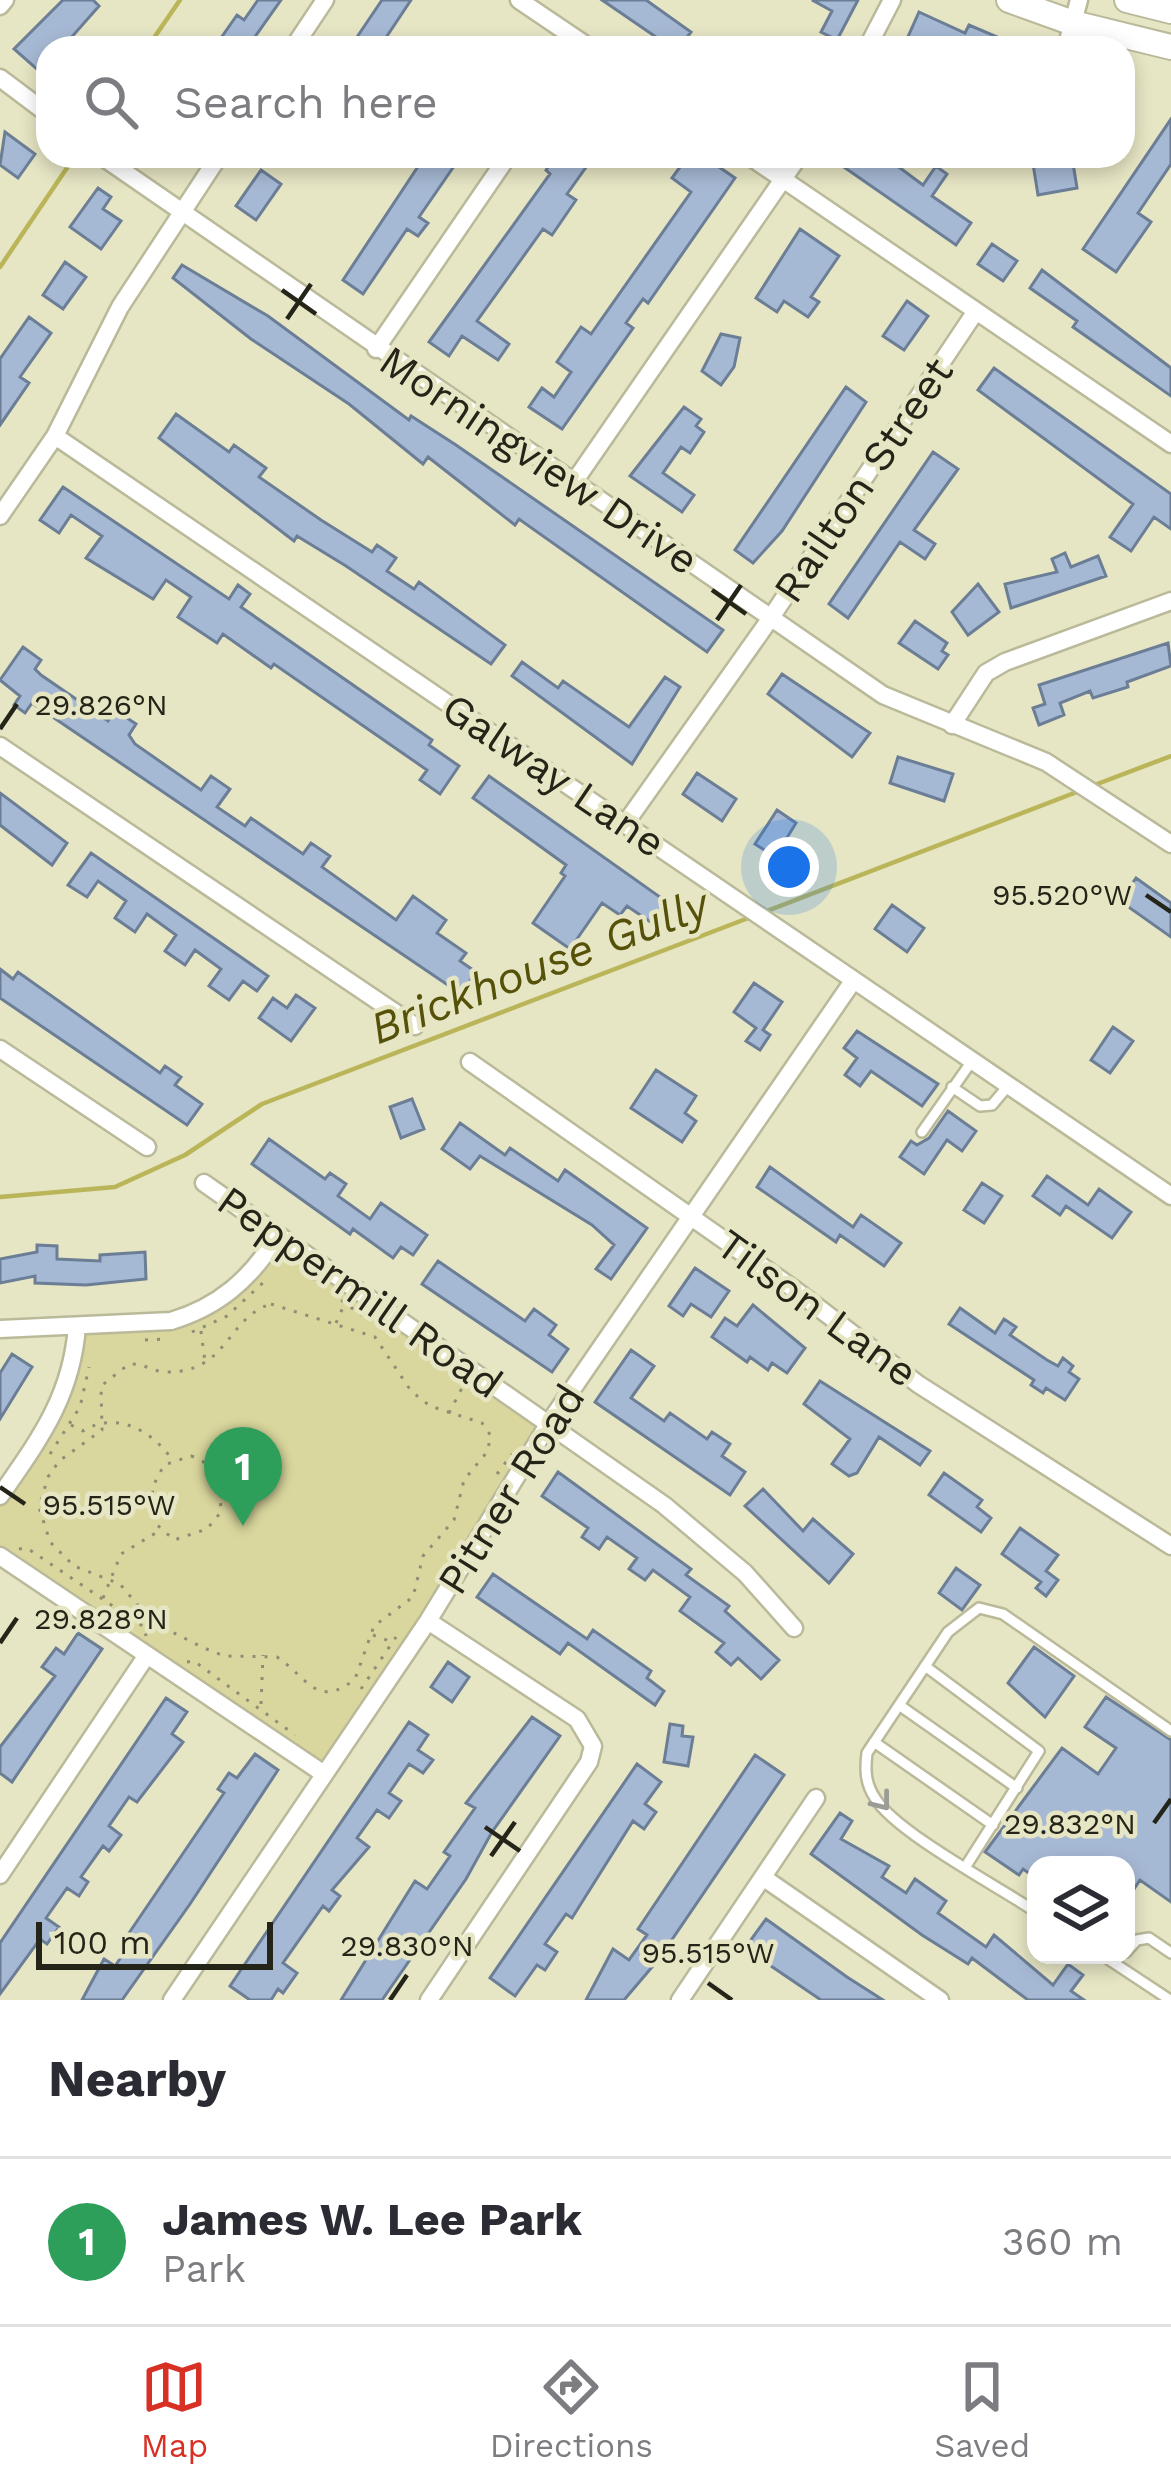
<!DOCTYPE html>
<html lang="en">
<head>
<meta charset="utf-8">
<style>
  body { margin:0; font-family:"Work Sans",sans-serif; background:#f7f7f7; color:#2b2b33 }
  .controls { position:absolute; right:36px; bottom:36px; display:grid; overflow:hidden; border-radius:24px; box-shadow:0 6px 18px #0003 }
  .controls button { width:108px; height:108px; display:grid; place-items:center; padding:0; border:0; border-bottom:3px solid #e1e1e2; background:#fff; color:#2b2b33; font:60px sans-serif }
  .scale { position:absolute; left:36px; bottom:30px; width:237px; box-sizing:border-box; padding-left:12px; border:6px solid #242418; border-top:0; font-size:33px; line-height:42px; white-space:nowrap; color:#242418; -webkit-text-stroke:9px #e6e5c4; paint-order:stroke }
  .you { position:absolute; left:789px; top:867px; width:42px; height:42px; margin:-30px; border:9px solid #fff; border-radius:50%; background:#1a73e8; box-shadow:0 0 0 18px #1a73e833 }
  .badge { display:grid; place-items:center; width:78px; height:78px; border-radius:50%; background:#d93025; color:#fff; font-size:39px; font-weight:700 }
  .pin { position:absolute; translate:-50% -99px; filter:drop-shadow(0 3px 6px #0008) }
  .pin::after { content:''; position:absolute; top:63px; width:42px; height:36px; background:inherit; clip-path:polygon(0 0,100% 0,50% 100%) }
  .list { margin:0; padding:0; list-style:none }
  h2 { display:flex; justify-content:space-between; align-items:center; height:156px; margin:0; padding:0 48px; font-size:51px }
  h2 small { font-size:39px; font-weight:400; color:#7c7c81 }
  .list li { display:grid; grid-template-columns:78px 1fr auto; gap:36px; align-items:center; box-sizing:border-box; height:168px; padding:0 48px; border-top:3px solid #e1e1e2 }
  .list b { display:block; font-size:45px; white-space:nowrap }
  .list p { margin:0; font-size:39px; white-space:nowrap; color:#7c7c81 }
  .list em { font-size:39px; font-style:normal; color:#7c7c81 }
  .icon { flex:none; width:66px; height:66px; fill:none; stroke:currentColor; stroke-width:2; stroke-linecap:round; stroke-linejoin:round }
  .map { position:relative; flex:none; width:1171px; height:2000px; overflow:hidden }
  .search { position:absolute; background:#fff; box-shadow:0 6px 18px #0003; left:36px; right:36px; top:36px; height:132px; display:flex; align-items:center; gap:30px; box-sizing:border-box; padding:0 42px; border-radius:36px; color:#7c7c81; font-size:45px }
  .sheet { height:324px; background:#fff }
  nav { display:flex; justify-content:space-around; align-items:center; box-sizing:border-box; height:168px; border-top:3px solid #e1e1e2; background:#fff; font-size:33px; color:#7c7c81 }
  nav a { display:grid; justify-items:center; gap:6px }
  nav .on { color:#d93025 }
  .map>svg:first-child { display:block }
</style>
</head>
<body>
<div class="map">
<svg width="1171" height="2000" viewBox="0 0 1171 2000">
  <rect width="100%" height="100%" fill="#e6e5c4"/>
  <path fill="#d9d79d" d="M277,1236L549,1423L324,1774L0,1556V1496L56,1415L77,1326L171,1321L211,1306Z"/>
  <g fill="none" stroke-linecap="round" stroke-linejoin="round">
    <path stroke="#b9b558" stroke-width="4.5" d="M147,48L180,0
      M0,267L75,156
      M1092,786L1171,756
      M762,913L1082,790
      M0,1197L115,1187L185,1155L262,1104L751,917"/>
  </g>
  <path fill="#a6b9d4" stroke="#6b7e96" stroke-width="3" d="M63,0H93L99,6L69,40L78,48H48V61L39,71L14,49Z
    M258,0H281L247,48H214L237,15L244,20Z
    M382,0H411L379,48H373L357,37Z
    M602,0H646L691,32L679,48H672Z
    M812,0H858L837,40L821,32L832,11Z
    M919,12L965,33L969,25L1023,48H903Z
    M1171,119V164L1138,213L1151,222L1116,272L1083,249Z
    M5,132L35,154L18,178L0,165Z
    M425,156H461L419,217L428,223L418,236L407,229L363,294L343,280Z
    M556,156H594L567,194L576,200L552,235L543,229L477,321L509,344L498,360L462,336L449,356L429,342L550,174L546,170Z
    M665,156H703L735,178L648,303L643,299L626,323L633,328L562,429L529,407L542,388L554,397L571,372L557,362L581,327L591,334L691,192L672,178L680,167Z
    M828,156H884L923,185L936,166L947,174L932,196L971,223L956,245Z
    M1072,157L1077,188L1038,195L1033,164Z
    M261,170L281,184L256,220L236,206Z
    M98,188L111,197L103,209L121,221L101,249L70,227Z
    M800,229L839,256L811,297L819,302L808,317L784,301L777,312L756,298Z
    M992,244L1017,261L1003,281L978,264Z
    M65,262L86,277L63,309L43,295Z
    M182,265L268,316L409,420L411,416L456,445L723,630L707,652L519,519L515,525L428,457L423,464L349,404L251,339L173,278Z
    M1042,270L1171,368V396L1073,327L1077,321L1030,288Z
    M907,301L928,316L904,350L883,336Z
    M29,317L51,333L20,377L29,383L0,425V359Z
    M721,334L740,338L734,367L721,385L702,371Z
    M994,368L1171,494V529L1154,517L1131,551L1110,537L1133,504L978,390Z
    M846,387L866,402L782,531L753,563L735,550Z
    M684,407L701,419L696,426L704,432L690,453L681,447L663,473L694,495L682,512L630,476Z
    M176,414L229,452L234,445L266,468L259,477L321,520L372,552L377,545L396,558L387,571L414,589L419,582L505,645L491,664L346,566L297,536L294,541L159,438Z
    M933,452L958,469L914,530L935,544L925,559L900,542L848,618L829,604Z
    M63,487L229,599L238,585L250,594L241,607L432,740L429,745L459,766L440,794L420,780L427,770L274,664L271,668L223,634L217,643L178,617L191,597L166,580L153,599L86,558L102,536L71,515L59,533L40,520Z
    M1065,553L1071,567L1098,556L1106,576L1011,608L1005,584L1057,572L1052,559Z
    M978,584L999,612L968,635L952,612Z
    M915,621L947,643L942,651L948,655L938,669L899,643Z
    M1168,643L1171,666L1127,682L1128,687L1093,698L1090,691L1060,703L1064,715L1039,725L1033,708L1045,704L1039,685Z
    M23,647L41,660L35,669L41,675L108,721L115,710L136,724L129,735L135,744L201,790L211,776L230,789L217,807L245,826L251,818L303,854L311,843L330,856L322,867L396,920L413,896L446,920L437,933L466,953L460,961L476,972L461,994L32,703L25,713L14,705L20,696L0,680Z
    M522,662L558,688L563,681L629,727L665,677L680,687L632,764L512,676Z
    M782,674L870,733L852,757L768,694Z
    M898,757L953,774L944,801L890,783Z
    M697,773L736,799L722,821L683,794Z
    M489,776L667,902L652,923L627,906L620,915L602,903L570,949L533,923L565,876L561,873L566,865L473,798Z
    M0,793L67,843L52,865L0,825Z
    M777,810L796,823L785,841L800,851L790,866L755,844Z
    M91,853L268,976L257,991L243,981L229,1000L209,986L221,969L195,950L185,965L165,951L176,935L147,914L135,932L115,918L126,901L98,881L87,897L68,885Z
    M1136,878L1171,903V937L1120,901Z
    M892,905L924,928L907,952L875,929Z
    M0,969L13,979L18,972L160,1073L165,1066L181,1077L175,1085L202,1104L187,1125L0,998Z
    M754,983L782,1002L763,1030L770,1035L760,1050L746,1041L756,1028L734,1012Z
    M296,995L315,1008L291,1041L259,1018L273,998L287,1008Z
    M1113,1027L1133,1041L1110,1073L1091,1060Z
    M857,1031L938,1084L922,1106L871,1071L860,1086L845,1075L857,1058L844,1048Z
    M656,1070L696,1096L685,1113L696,1121L682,1142L631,1108Z
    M412,1099L424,1129L401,1138L390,1107Z
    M948,1111L976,1131L962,1151L947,1140L924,1174L900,1157L911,1141L917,1145L929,1138Z
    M460,1123L505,1155L510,1148L558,1181L565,1170L647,1228L611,1279L596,1269L614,1245L592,1225L480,1156L470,1169L442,1149Z
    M269,1139L325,1179L330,1173L346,1184L338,1196L370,1219L381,1203L427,1235L413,1255L401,1247L393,1258L353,1229L350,1234L252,1164Z
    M770,1167L853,1227L861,1215L901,1243L884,1266L840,1235L836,1242L757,1187Z
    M1047,1176L1088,1205L1099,1189L1131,1212L1112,1238L1066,1206L1060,1215L1033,1196Z
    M982,1183L1002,1196L984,1223L964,1210Z
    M37,1245L57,1246V1259L100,1261V1255L145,1252L146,1279L86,1285L35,1283V1276L0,1283V1259L37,1252Z
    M438,1261L525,1321L534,1309L556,1325L549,1335L568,1349L552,1372L422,1284Z
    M695,1268L729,1291L711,1317L691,1304L683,1316L669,1306Z
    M753,1305L805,1348L787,1373L772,1363L768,1370L750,1357L747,1362L712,1337L725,1318L737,1326Z
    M960,1308L995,1333L1004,1319L1016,1327L1010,1335L1047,1360L1058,1366L1063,1358L1073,1366L1069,1372L1079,1379L1065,1400L1046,1388L1043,1393L1031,1385L1034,1380L949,1324Z
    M631,1350L654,1366L631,1398L664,1421L670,1413L707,1439L712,1432L730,1444L722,1456L745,1472L730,1495L595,1402Z
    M12,1354L32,1367L0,1419V1373Z
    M820,1381L930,1451L920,1465L879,1437L857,1473L849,1476L832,1464L850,1439L804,1404Z
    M558,1472L691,1569L686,1575L729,1606L725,1611L779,1660L761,1679L738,1658L731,1665L716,1652L724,1643L680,1611L690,1597L653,1570L645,1580L629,1569L637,1558L607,1537L599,1549L582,1537L588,1528L542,1496Z
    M944,1473L982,1500L977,1507L991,1518L981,1532L929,1495Z
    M763,1489L803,1531L813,1519L853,1554L829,1583L745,1506Z
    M1020,1528L1058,1555L1046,1571L1058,1580L1046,1596L1036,1588L1041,1582L1002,1554Z
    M956,1568L980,1585L962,1610L939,1593Z
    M493,1574L587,1639L593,1630L651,1671L647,1678L664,1691L655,1705L568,1643L560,1654L477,1597Z
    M78,1633L102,1649L12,1782L0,1773V1747L55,1676L42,1667L56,1648L64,1654Z
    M1034,1647L1074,1676L1045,1717L1008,1683Z
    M448,1662L469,1677L452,1702L431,1687Z
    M1106,1697L1171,1740V1902L1140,1880L1126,1901V1865H1036V1878L1023,1869L1019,1875L985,1852L1062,1748L1098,1774L1116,1748L1085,1727Z
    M166,1698L187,1712L172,1734L183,1742L137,1802L129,1797L109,1826L121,1835L109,1851L103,1846L81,1877L88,1882L79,1896L67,1888L46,1918L59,1927L47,1944L40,1939L0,1994V1943Z
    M532,1717L560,1736L492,1832L466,1879L382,2000H341L415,1881L427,1889L450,1856L444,1852L475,1808L466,1803Z
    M409,1722L428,1735L418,1750L433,1760L423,1773L409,1764L389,1793L401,1801L389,1818L377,1810L357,1838L369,1847L332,1890L340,1896L329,1911L323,1906L283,1963L297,1973L283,1993L278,1989L271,2000H250L230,1986Z
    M670,1724L683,1726L682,1736L693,1737L688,1766L664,1762Z
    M255,1754L278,1770L190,1904L122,2000H82L104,1959L115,1966L135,1937L129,1933L224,1793L218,1789L229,1773L237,1778Z
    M755,1755L784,1775L658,1960L624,2000H586L613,1949L629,1960L647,1935L638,1929Z
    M637,1764L661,1782L645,1804L656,1812L644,1829L633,1821L572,1918L566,1914L545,1944L557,1952L545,1970L537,1965L515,1996L490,1978Z
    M840,1813L852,1821L841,1839L889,1866L882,1877L906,1893L915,1879L946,1901L938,1913L986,1947L994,1935L1053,1985L1068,1964L1083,1975L1071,1991L1084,2000H1028L972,1958L968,1964L922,1935L811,1854Z
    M766,1919L847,1977L883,2000H821L768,1964L745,1948Z"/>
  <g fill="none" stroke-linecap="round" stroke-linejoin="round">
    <g stroke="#bab999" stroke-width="14">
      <path id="service" d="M952,1087L980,1106L992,1105L1008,1086
        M922,1132L972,1061
        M925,1666L1039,1751L966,1866
        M899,1705L1017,1788
        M874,1742L993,1825
        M1036,1912C999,1887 895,1832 875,1798C865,1783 865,1769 867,1753L948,1632L979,1608L1003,1614L1171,1731
        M1126,1952L1137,1940L1149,1938L1171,1953
        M1102,1955L1170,2000"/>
    </g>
    <g stroke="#bab999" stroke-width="21">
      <path id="minor" d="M519,0L590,48
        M0,6L5,0
        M293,48L325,0
        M867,48L892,0
        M1066,48L1079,0
        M0,78L48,114
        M749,156L1171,444
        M107,160L883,695L1046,762L1171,844
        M376,349L508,156
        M55,436L1171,1196
        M574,482L799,156
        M0,516L55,436L120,307L219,156
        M952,725L986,673L1005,662L1171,601
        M0,746L415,1026
        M625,824L770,619L976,311
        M0,1049L147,1147
        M470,1062L794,1289L918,1384L1171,1546
        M204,1183L664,1505L745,1573L794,1628
        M0,1329L171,1321C218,1307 251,1279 277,1236
        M0,1496C39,1440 72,1396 77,1326
        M0,1556L324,1774
        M428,1621L577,1719L593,1746L589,1762L429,2000
        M0,1875L147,1655
        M764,1878L940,2000
        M172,2000L428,1621L549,1423L853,981
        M680,2000L816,1798"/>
    </g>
    <g stroke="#bab999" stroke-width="28">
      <path id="secondary" d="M1009,0L1073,23L1171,47
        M1127,0L1171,11"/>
    </g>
    <path stroke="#8e8e76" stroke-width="3" stroke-dasharray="3 9" stroke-linecap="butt" d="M303,1271L361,1315
      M271,1304L375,1337L411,1391L430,1406L482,1423L491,1436L487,1452L464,1480L454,1520L423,1556L413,1597L374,1626L355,1679C317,1710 307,1677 277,1657L224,1656L204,1648L152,1622L120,1584L74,1566L50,1542L39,1507L48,1477L59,1461L102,1430L101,1386L129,1364C144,1363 153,1372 167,1372C228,1373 227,1317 271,1304Z
      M336,1323L344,1305
      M201,1331L205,1362
      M192,1332L227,1316L266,1280
      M145,1340L166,1339
      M449,1413L463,1386
      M71,1425L83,1431C115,1411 150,1429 171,1458
      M50,1454L80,1407L89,1367
      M191,1456C217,1464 220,1487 221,1512L207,1529L174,1540L156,1524L152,1488L164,1465Z
      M497,1474L512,1454
      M19,1549L27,1548L144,1627L146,1636
      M103,1598L121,1554L159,1531
      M373,1635L392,1642
      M187,1662L194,1661L295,1735
      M361,1689L396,1637
      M261,1704L263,1655"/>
    <use href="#service" stroke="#fff" stroke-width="9"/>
    <use href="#minor" stroke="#fff" stroke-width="16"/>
    <use href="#secondary" stroke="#fff" stroke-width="24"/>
  </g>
  <defs><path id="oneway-chevron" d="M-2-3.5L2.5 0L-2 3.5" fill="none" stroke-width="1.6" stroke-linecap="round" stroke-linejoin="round" transform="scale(3)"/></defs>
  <use stroke="#9c9c97" href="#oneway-chevron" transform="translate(882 1802) rotate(52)"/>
  <path fill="none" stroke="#242418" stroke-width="4.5" d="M282,290L316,314M287,319L311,284M712,590L746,614M717,620L741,585M0,729L17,704M1146,895L1171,912M0,1487L25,1504M0,1643L17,1618M1154,1823L1171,1799M485,1827L520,1851M491,1856L515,1822M708,1983L732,2000M390,2000L407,1975"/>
  <g text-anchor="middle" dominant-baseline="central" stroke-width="9" stroke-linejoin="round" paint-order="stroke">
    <g font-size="42" fill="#242418" stroke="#e6e5c4">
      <text transform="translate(539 460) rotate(34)">Morningview Drive</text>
      <text transform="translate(863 480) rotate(-56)">Railton Street</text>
      <text transform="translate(554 775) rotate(34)">Galway Lane</text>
      <text transform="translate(360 1292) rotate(35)">Peppermill Road</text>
      <text transform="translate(817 1308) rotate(36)">Tilson Lane</text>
      <text transform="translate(511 1489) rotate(-58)">Pitner Road</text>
    </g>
    <g font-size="45" font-style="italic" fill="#555108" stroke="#e6e5c4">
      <text transform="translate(539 966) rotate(-21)">Brickhouse Gully</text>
    </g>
  </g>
  <g font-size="30" text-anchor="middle" fill="#242418" stroke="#e6e5c4" stroke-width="9" stroke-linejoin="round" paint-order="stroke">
    <text x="101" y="715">29.826°N</text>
    <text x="1062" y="905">95.520°W</text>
    <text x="109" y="1515">95.515°W</text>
    <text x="101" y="1629">29.828°N</text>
    <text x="1070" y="1834">29.832°N</text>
    <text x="407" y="1956">29.830°N</text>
    <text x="708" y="1963">95.515°W</text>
  </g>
</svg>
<div class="controls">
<button><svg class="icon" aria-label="layers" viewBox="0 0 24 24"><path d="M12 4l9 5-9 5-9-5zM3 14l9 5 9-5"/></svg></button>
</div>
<div class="scale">100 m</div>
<div class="you"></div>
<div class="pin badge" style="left:243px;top:1526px;background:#2e9e5b">1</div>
<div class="search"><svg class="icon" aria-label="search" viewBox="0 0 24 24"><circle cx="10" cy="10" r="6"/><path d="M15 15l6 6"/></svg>Search here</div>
</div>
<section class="sheet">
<h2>Nearby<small></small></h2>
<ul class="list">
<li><span class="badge" style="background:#2e9e5b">1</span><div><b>James W. Lee Park</b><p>Park</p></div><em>360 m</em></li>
</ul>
</section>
<nav>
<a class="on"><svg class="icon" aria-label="map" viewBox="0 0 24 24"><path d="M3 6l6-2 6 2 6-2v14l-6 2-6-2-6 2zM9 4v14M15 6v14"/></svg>Map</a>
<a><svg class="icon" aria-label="directions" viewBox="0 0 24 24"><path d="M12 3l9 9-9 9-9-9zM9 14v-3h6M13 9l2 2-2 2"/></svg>Directions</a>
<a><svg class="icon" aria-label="saved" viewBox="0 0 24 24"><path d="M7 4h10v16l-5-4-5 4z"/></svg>Saved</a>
</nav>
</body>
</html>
